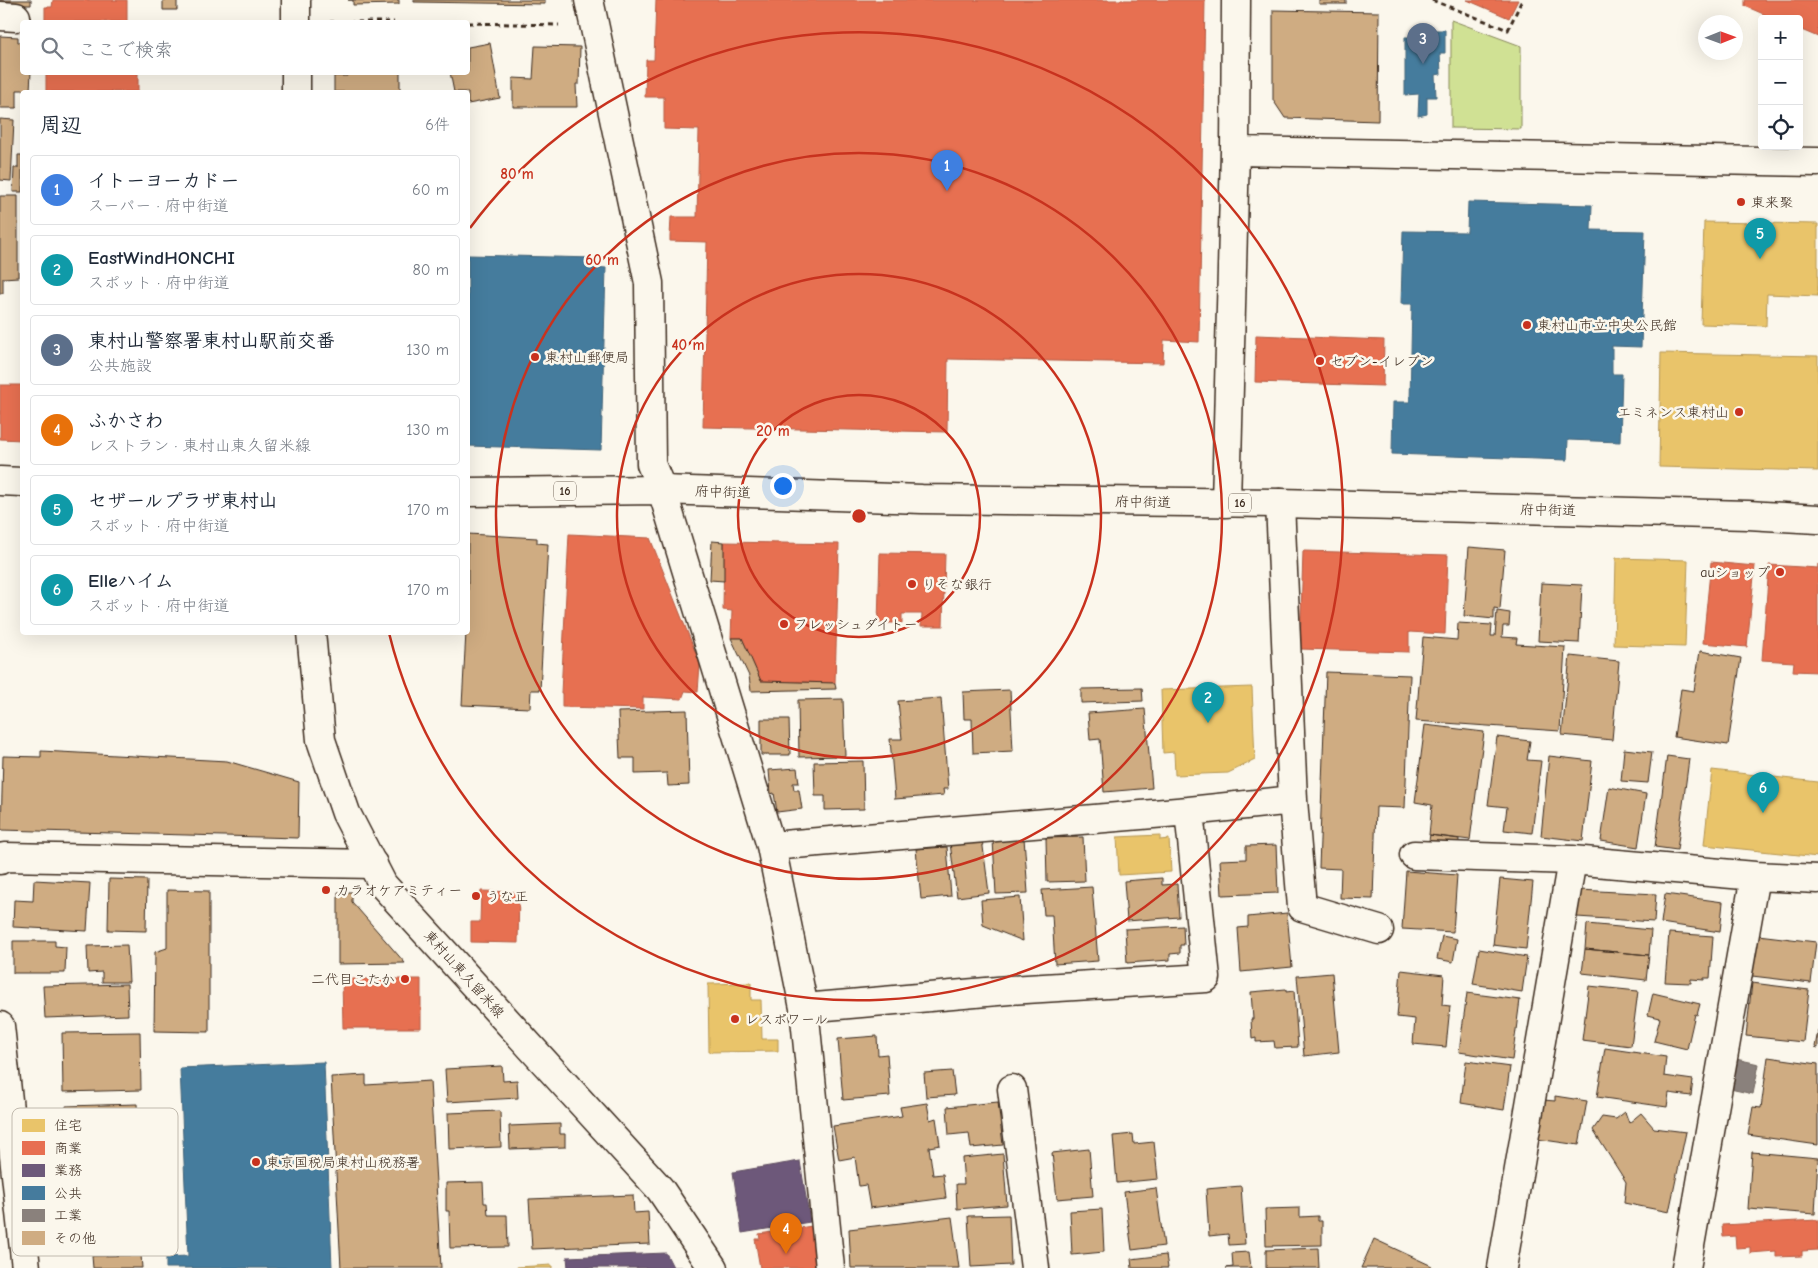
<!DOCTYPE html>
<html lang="ja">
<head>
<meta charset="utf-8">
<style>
  body { margin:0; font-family:"Comic Neue","Klee One",sans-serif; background:#f6f6f7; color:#1f2937 }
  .controls { position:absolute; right:15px; top:15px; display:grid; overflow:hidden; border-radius:5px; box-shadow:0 5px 20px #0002 }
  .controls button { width:45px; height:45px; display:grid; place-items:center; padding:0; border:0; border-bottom:1px solid #e0e1e3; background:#fff; color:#1f2937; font:25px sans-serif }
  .compass { position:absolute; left:1698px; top:15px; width:45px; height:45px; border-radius:50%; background:#fff; box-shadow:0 5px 20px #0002; rotate:89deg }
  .you { position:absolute; left:782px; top:485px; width:18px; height:18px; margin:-12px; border:4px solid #fff; border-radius:50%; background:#1a73e8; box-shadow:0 0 0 8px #1a73e833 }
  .badge { display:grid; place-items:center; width:32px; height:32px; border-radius:50%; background:#c8321e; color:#fff; font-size:16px; font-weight:700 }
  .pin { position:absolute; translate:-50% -41px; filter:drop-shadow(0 1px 2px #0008) }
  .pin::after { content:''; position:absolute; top:26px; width:18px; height:15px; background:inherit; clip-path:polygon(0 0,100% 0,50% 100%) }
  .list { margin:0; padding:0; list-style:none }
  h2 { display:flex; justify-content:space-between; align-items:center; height:65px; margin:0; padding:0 20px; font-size:21px }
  h2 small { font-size:16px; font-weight:400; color:#747a83 }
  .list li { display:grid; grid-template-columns:32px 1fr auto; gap:15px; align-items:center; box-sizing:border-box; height:70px; margin:0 10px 10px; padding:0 10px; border:1px solid #e0e1e3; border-radius:5px }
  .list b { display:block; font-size:19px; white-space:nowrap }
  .list p { margin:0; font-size:16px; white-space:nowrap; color:#747a83 }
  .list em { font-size:16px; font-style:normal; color:#747a83 }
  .icon { flex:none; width:28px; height:28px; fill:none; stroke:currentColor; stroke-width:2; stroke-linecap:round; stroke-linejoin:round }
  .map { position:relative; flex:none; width:1818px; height:1268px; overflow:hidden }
  .search { position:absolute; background:#fff; box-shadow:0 5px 20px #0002; left:20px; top:20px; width:450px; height:55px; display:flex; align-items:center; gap:12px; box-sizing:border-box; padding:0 18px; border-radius:5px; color:#747a83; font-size:19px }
  .panel { position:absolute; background:#fff; box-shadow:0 5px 20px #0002; left:20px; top:90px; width:450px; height:545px; border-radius:5px }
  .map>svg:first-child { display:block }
</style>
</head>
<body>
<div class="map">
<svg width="1818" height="1268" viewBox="0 0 1818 1268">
  <rect width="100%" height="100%" fill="#fbf7ec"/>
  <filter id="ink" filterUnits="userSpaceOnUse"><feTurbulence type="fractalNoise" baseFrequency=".02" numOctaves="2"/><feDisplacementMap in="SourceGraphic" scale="10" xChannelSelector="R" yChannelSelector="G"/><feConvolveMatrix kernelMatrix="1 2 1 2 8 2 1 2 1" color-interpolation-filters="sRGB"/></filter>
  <g filter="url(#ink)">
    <path fill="#d0e194" stroke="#868659" d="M1451,20L1521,46V129L1451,128Z"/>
    <path fill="#e9c46a" stroke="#b59653" d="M1704,222L1818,224V296L1767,294L1766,326L1701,324Z
      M1661,353L1818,356V471L1659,467Z
      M1616,558L1688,560L1685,647L1614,645Z
      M1252,687L1255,760L1228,773L1175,775L1174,752L1163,753L1161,690Z
      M1712,770L1818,782V857L1704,845Z
      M1160,835V840L1169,839L1171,872L1119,875L1117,837Z
      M751,983V1000H761L762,1039H778V1051L709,1052L708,984Z
      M552,1265V1268H517V1267Z"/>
    <path fill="#e76f51" stroke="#b35a42" d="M53,0H127V22H45V7H52Z
      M656,0H1205L1199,342L1164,340L1163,363L948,359L947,432L703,427L707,242L670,241V237L671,217H697L699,130L664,129V97H645L646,60H654Z
      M1467,0H1518L1509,18Z
      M1745,0H1818V37L1799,29V19H1775L1745,6Z
      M46,72H138V92H46Z
      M1256,335L1384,340L1383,386L1255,382Z
      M0,385H22V440L0,439Z
      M569,534L650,538L700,664L698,692L685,691L682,699L643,697V709L562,707V693H561Z
      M724,542L839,544L835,683L761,681L742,638H731L732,611L723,610Z
      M1303,551L1448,555L1445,634L1409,632V652L1300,649Z
      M880,553L945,554L943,626H921L922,614H902V623H878Z
      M1711,562L1755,566L1747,647L1703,643Z
      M1818,564V672L1793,671L1794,662L1762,660L1769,565L1818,568Z
      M481,891L519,892L518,943L471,942V922H480Z
      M342,979H421V1028H343Z
      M1818,1220V1250L1802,1251V1256L1776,1257V1251L1750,1253V1247L1736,1248L1735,1236L1723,1237L1722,1225Z
      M812,1226L818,1268H760L755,1239H760L759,1234Z"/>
    <path fill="#6d597a" stroke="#5e4b5e" d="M800,1161L810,1222L742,1233L733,1172Z
      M666,1253L673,1267H682V1268H568L567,1257Z"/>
    <path fill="#457b9d" stroke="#426377" d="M1412,30H1445V53H1440L1441,74L1435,75L1436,97H1427V114L1418,116L1419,94L1405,95V37H1413Z
      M1468,202L1592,205L1591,230L1645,231L1641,347L1612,346V374H1622L1620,442L1568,440L1567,460L1392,454L1393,402H1410L1412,304H1401L1403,231L1467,232Z
      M468,255L595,258V267L606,268L601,450L468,446Z
      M324,1062L332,1268H166V1257L188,1256L180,1068Z"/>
    <path fill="#8a817c" stroke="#726760" d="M1736,1059L1759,1064L1753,1094L1730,1089Z"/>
    <path fill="#cfac82" stroke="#3b2a1e" d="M0,0H31V5H0Z
      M163,0H177V10H163Z
      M348,0H399V4L353,5V0Z
      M414,0H545V4L414,2Z
      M1319,0H1346V4H1319Z
      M1273,10L1379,12L1378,121L1285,118L1273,100Z
      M0,36L18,37V42H22V72H31L30,90H17V108H0Z
      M490,43L500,98L468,104V92H454L450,72H468V47Z
      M535,46L580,47L579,84H576L577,107H513V78L533,79Z
      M348,72H400V92H334V76H347Z
      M0,119L14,120L11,181L0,180Z
      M18,155H22V192H13L14,168H18Z
      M0,196H18V277L3,278V293H0Z
      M468,534L537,538V543L548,544L540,690H531L530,708L462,705L466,632H468Z
      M712,541L724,542V581L710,580Z
      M1469,547L1505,550L1500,609L1494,608V619L1464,616Z
      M1541,583L1582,585L1579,643L1538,641Z
      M1497,611L1510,613L1509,626H1503L1502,637L1517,638L1516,644L1565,647L1560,731L1416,721L1423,637L1457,640L1458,623L1492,625L1491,636H1495Z
      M731,638H742L761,681L835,683L836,689L751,691L749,676Z
      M1700,651L1741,658L1728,745L1674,737L1681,689L1694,691Z
      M1570,656L1619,661L1612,740L1562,735Z
      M1326,672L1410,675L1405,808L1376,807L1373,899L1340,898L1341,869L1319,868Z
      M1142,688L1143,701L1081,703V689Z
      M1010,690L1013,751L973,753L972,719H964L963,692Z
      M941,698L948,789H943L944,795L895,799L890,739H902L898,701Z
      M843,699L845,756L799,757L798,700Z
      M1145,709L1152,788L1104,792L1100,739L1090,740L1088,713Z
      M687,710L689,785L668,786L667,773L635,774V758H620L618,712Z
      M761,719H789L790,755H761Z
      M1425,725L1484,732L1470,840L1429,835L1432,805L1415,802Z
      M1497,737L1530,741L1527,760L1541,761L1532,833L1504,830L1507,807L1488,805Z
      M1624,749L1652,752L1648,783L1621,781Z
      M41,751L227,761L299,782L298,838L1,830L3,756L41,757Z
      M1549,756L1592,761L1583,841L1541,836Z
      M1667,756L1689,759L1677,850L1655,847Z
      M863,761L864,809L825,810V796H815L814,762Z
      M797,768L799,783H793L794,790H799L802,809L777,812L774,793L771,794L769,770Z
      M1609,787L1646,794L1638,847L1601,841Z
      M1430,835L1459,839L1458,853L1427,851Z
      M1083,837L1085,881L1047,882L1046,838Z
      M1024,838L1028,893L996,894L993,840Z
      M982,839L989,893L957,897L950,843Z
      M1276,845L1278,893L1222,895L1220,860L1246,859V846Z
      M947,847L951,896L921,899L916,849Z
      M1406,871L1457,875L1453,932L1402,929Z
      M1162,878V885L1177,884L1179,917L1127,921L1124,881Z
      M109,879L147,880L146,931L108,930Z
      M1500,879L1533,882L1526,949L1493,945Z
      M34,880L90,883L87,931L13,927L14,900L33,901Z
      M1092,887L1098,961L1055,964L1052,915H1044L1042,890Z
      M167,890L209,891V1032L154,1031L155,952L167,948Z
      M1579,890L1656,894L1654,922L1577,917Z
      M338,892H352V902L405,963L338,964Z
      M1665,894L1723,902L1720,932L1661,923Z
      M1020,897L1023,941L983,925L981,900Z
      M1287,913L1292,967L1241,972L1238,928L1248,927V917Z
      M1587,924L1651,930L1649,955L1585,949Z
      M1183,926L1184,945H1180V953L1170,954V960L1127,963L1125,929Z
      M1669,933L1713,936L1710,978H1704V980L1691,979V983L1665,982Z
      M1758,935L1816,942L1811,983L1752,976Z
      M1442,936L1457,939L1453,962L1437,959Z
      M13,941H55V946L66,947L65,973H13Z
      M127,945L129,982H102V972L88,973L87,946Z
      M1479,949L1527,957L1522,992L1473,984Z
      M1585,949L1649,955L1646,980L1582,973Z
      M1401,970L1444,975L1442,1005L1450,1006L1446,1047L1413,1044L1415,1019L1397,1017Z
      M1332,973L1339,1052L1304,1056L1297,976Z
      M1752,983L1809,990L1803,1042L1746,1036Z
      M127,984L128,1015L45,1018L43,986Z
      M1589,986L1638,991L1631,1046L1582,1040Z
      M1286,989V992L1294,991L1298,1047L1275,1048L1274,1041L1256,1042V1038L1252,1039L1251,1019H1253L1251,992Z
      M1467,993L1520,1000L1512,1060L1459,1052Z
      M1653,993L1700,1004L1697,1015L1695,1014L1687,1049L1654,1041L1660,1018L1648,1015Z
      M1818,1031V1048L1815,1047Z
      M140,1032L141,1090L63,1092L62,1033Z
      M877,1036L878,1055L887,1054L890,1096L843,1100L838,1039Z
      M1605,1048L1666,1057L1664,1076L1693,1080L1691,1096L1669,1093L1667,1107L1597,1097Z
      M1768,1057L1818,1064V1145L1748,1135L1753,1107L1761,1108Z
      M1466,1061L1510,1067L1504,1110L1461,1103Z
      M502,1066L503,1081L517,1080L518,1098L447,1102L445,1069Z
      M952,1071L955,1095L926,1097L924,1073Z
      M366,1075V1085L430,1081L441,1268H341L331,1077Z
      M1555,1096L1587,1101L1579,1145L1537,1139L1543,1100L1555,1101Z
      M998,1102L1003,1145L971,1148L969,1133L949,1135L947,1107Z
      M927,1103L930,1120L936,1118L940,1145L929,1147L933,1175L943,1174L946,1198L870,1208L866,1185L859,1186L855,1157L839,1160L833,1126L902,1116L900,1107Z
      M137,1104L139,1149L66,1151V1106Z
      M500,1111L501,1147L449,1149L448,1113Z
      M1625,1112L1629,1123L1641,1113L1654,1128L1686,1132L1669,1212L1624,1203L1626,1182L1593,1130L1602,1117L1616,1119Z
      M560,1124V1134H565V1147L510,1149L509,1126Z
      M1133,1134L1134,1144L1154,1142L1158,1179L1117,1183L1113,1136Z
      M1089,1149L1093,1196L1057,1199L1052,1153Z
      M1752,1152L1818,1158L1815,1214L1748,1209Z
      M1003,1154L1007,1205L957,1209L956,1184H964L962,1158Z
      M483,1182L484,1203H487L488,1215H507L508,1247L450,1248L449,1211H446V1183Z
      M1241,1186L1245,1244L1229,1245L1228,1234L1209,1236L1206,1189Z
      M1156,1188L1164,1246L1132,1250L1124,1192Z
      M633,1195L634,1213L648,1212L650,1244L532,1249L529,1199Z
      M1300,1208V1217L1318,1216V1221H1322V1245L1266,1246L1265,1209Z
      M1102,1209L1104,1252L1072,1255L1070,1211Z
      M1009,1215L1011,1265L971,1267L968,1216Z
      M952,1217L959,1268H851L849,1229Z
      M1374,1239L1432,1266L1431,1268H1361Z
      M1318,1248L1319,1268H1266V1250Z
      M1249,1252L1251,1268H1226L1233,1267L1232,1253Z
      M141,1255L142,1268H93L92,1256Z
      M1166,1255L1168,1268H1132L1131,1259Z"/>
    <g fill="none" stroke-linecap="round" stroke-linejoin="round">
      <g stroke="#3b2a1e" stroke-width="31">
        <path id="minor" d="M589,0L649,283L651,464L662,490L771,846L804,1008L830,1268
          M0,16L16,17
          M296,22V0
          M296,72V92
          M1235,151L1818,162
          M1226,503L1235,151L1236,0
          M1280,503L1293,800L1302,907L1379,930
          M1189,811L1293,800
          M771,846L1189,811L1206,978L1009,990L804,1008
          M1414,855L1572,860L1755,876L1818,879
          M0,860L4,857L373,864
          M0,1026L26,1268
          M1012,1089L1035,1268
          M1502,1268L1572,860
          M1686,1268L1755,876"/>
      </g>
      <g stroke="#3b2a1e" stroke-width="31">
        <path id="major" d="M0,481L22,482
          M468,492L662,490L922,499L1280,503L1748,515L1818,519
          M311,632L321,740L346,813L383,885L660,1189L713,1268"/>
      </g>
      <path stroke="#3b2a1e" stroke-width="3" stroke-dasharray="5 4" stroke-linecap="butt" d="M1432,0L1508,30L1522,0
        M330,22H394
        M468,23L559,25"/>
      <use href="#minor" stroke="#fbf7ec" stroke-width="28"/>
      <use href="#major" stroke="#fbf7ec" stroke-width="28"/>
    </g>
  </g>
  <g fill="none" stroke="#c8321e" stroke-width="2.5">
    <circle cx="859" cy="516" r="121"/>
    <circle cx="859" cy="516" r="242"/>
    <circle cx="859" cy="516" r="363"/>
    <path d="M470 228A484 484 0 1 1 389 633"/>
  </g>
  <g fill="#c8321e" stroke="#fbf7ec" stroke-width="2">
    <circle cx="1741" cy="202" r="5"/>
    <circle cx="1527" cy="325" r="5"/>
    <circle cx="535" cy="357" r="5"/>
    <circle cx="1320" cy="361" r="5"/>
    <circle cx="1739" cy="412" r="5"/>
    <circle cx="1780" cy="572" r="5"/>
    <circle cx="912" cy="584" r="5"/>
    <circle cx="784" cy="624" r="5"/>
    <circle cx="326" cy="890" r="5"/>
    <circle cx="476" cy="896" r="5"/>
    <circle cx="405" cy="979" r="5"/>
    <circle cx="735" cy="1019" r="5"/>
    <circle cx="256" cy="1162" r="5"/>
  </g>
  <g text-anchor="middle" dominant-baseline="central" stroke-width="5" stroke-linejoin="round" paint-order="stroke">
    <g fill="#fbf7ec" stroke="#75685c" stroke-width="1">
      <rect x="554" y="481.5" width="22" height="19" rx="4"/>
      <rect x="1229" y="493.5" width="22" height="19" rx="4"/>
    </g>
    <g font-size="12" font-weight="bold" fill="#3b2a1e">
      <text x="565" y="491">16</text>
      <text x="1240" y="503">16</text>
    </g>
    <g font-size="14" fill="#3b2a1e" stroke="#fbf7ec" text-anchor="start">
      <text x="1751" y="202">東来聚</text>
      <text x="1537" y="325">東村山市立中央公民館</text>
      <text x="545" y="357">東村山郵便局</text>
      <text x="1330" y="361">セブン-イレブン</text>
      <text x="1729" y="412" text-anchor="end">エミネンス東村山</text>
      <text x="1770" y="572" text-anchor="end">auショップ</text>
      <text x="922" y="584">りそな銀行</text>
      <text x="794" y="624">フレッシュダイトー</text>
      <text x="336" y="890">カラオケアミティー</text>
      <text x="486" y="896">うな正</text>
      <text x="395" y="979" text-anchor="end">二代目こたか</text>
      <text x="745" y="1019">レスポワール</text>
      <text x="266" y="1162">東京国税局東村山税務署</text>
    </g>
    <g font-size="14" fill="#3b2a1e" stroke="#fbf7ec">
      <text transform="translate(723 492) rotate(2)">府中街道</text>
      <text transform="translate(1143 502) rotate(1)">府中街道</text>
      <text transform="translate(1548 510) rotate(1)">府中街道</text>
      <text transform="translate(464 974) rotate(48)">東村山東久留米線</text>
    </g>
  </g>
  <rect x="12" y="1108" width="166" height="148" rx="8" fill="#fbf7ec" stroke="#c1baae" stroke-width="1"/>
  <rect x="22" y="1119" width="23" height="13" fill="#e9c46a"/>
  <rect x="22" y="1141" width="23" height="14" fill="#e76f51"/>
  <rect x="22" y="1164" width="23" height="13" fill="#6d597a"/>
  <rect x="22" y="1186" width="23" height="14" fill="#457b9d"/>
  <rect x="22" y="1209" width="23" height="13" fill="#8a817c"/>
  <rect x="22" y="1231" width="23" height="14" fill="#cfac82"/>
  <g font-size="14" fill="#3b2a1e">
    <text x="54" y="1130">住宅</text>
    <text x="54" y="1153">商業</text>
    <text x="54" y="1175">業務</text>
    <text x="54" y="1198">公共</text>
    <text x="54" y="1220">工業</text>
    <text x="54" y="1243">その他</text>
  </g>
  <circle cx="859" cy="516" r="8" fill="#c8321e" stroke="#fbf7ec" stroke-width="2.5"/>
  <g font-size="15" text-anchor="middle" font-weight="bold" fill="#c8321e" stroke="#fbf7ec" stroke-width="5" stroke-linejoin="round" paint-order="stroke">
    <text x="517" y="179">80 m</text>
    <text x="602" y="265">60 m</text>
    <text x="688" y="350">40 m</text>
    <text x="773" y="436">20 m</text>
  </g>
</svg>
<div class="controls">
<button>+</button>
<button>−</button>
<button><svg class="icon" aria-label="locate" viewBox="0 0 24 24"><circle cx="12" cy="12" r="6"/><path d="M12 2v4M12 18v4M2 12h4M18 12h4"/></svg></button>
</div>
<svg class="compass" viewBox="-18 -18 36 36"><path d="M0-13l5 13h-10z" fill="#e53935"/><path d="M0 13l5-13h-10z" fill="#747a83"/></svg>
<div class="you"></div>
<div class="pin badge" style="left:947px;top:191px;background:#3f7fe0">1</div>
<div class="pin badge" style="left:1208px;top:723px;background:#0f9aa8">2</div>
<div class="pin badge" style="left:1423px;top:64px;background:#5c6f8a">3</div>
<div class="pin badge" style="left:786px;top:1254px;background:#e8710a">4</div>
<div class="pin badge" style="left:1760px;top:259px;background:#0f9aa8">5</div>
<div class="pin badge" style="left:1763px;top:813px;background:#0f9aa8">6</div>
<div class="search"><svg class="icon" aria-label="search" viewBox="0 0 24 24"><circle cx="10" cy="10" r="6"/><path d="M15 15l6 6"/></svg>ここで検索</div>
<section class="panel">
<h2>周辺<small>6件</small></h2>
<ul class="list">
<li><span class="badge" style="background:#3f7fe0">1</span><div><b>イトーヨーカドー</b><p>スーパー · 府中街道</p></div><em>60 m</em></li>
<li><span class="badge" style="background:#0f9aa8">2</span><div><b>EastWindHONCHI</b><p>スポット · 府中街道</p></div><em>80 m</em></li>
<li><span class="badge" style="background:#5c6f8a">3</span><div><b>東村山警察署東村山駅前交番</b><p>公共施設</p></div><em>130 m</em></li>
<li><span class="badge" style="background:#e8710a">4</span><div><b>ふかさわ</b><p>レストラン · 東村山東久留米線</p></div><em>130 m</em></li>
<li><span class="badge" style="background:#0f9aa8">5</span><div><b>セザールプラザ東村山</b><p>スポット · 府中街道</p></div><em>170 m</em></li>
<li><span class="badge" style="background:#0f9aa8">6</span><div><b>Elleハイム</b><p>スポット · 府中街道</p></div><em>170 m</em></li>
</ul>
</section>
</div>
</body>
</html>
